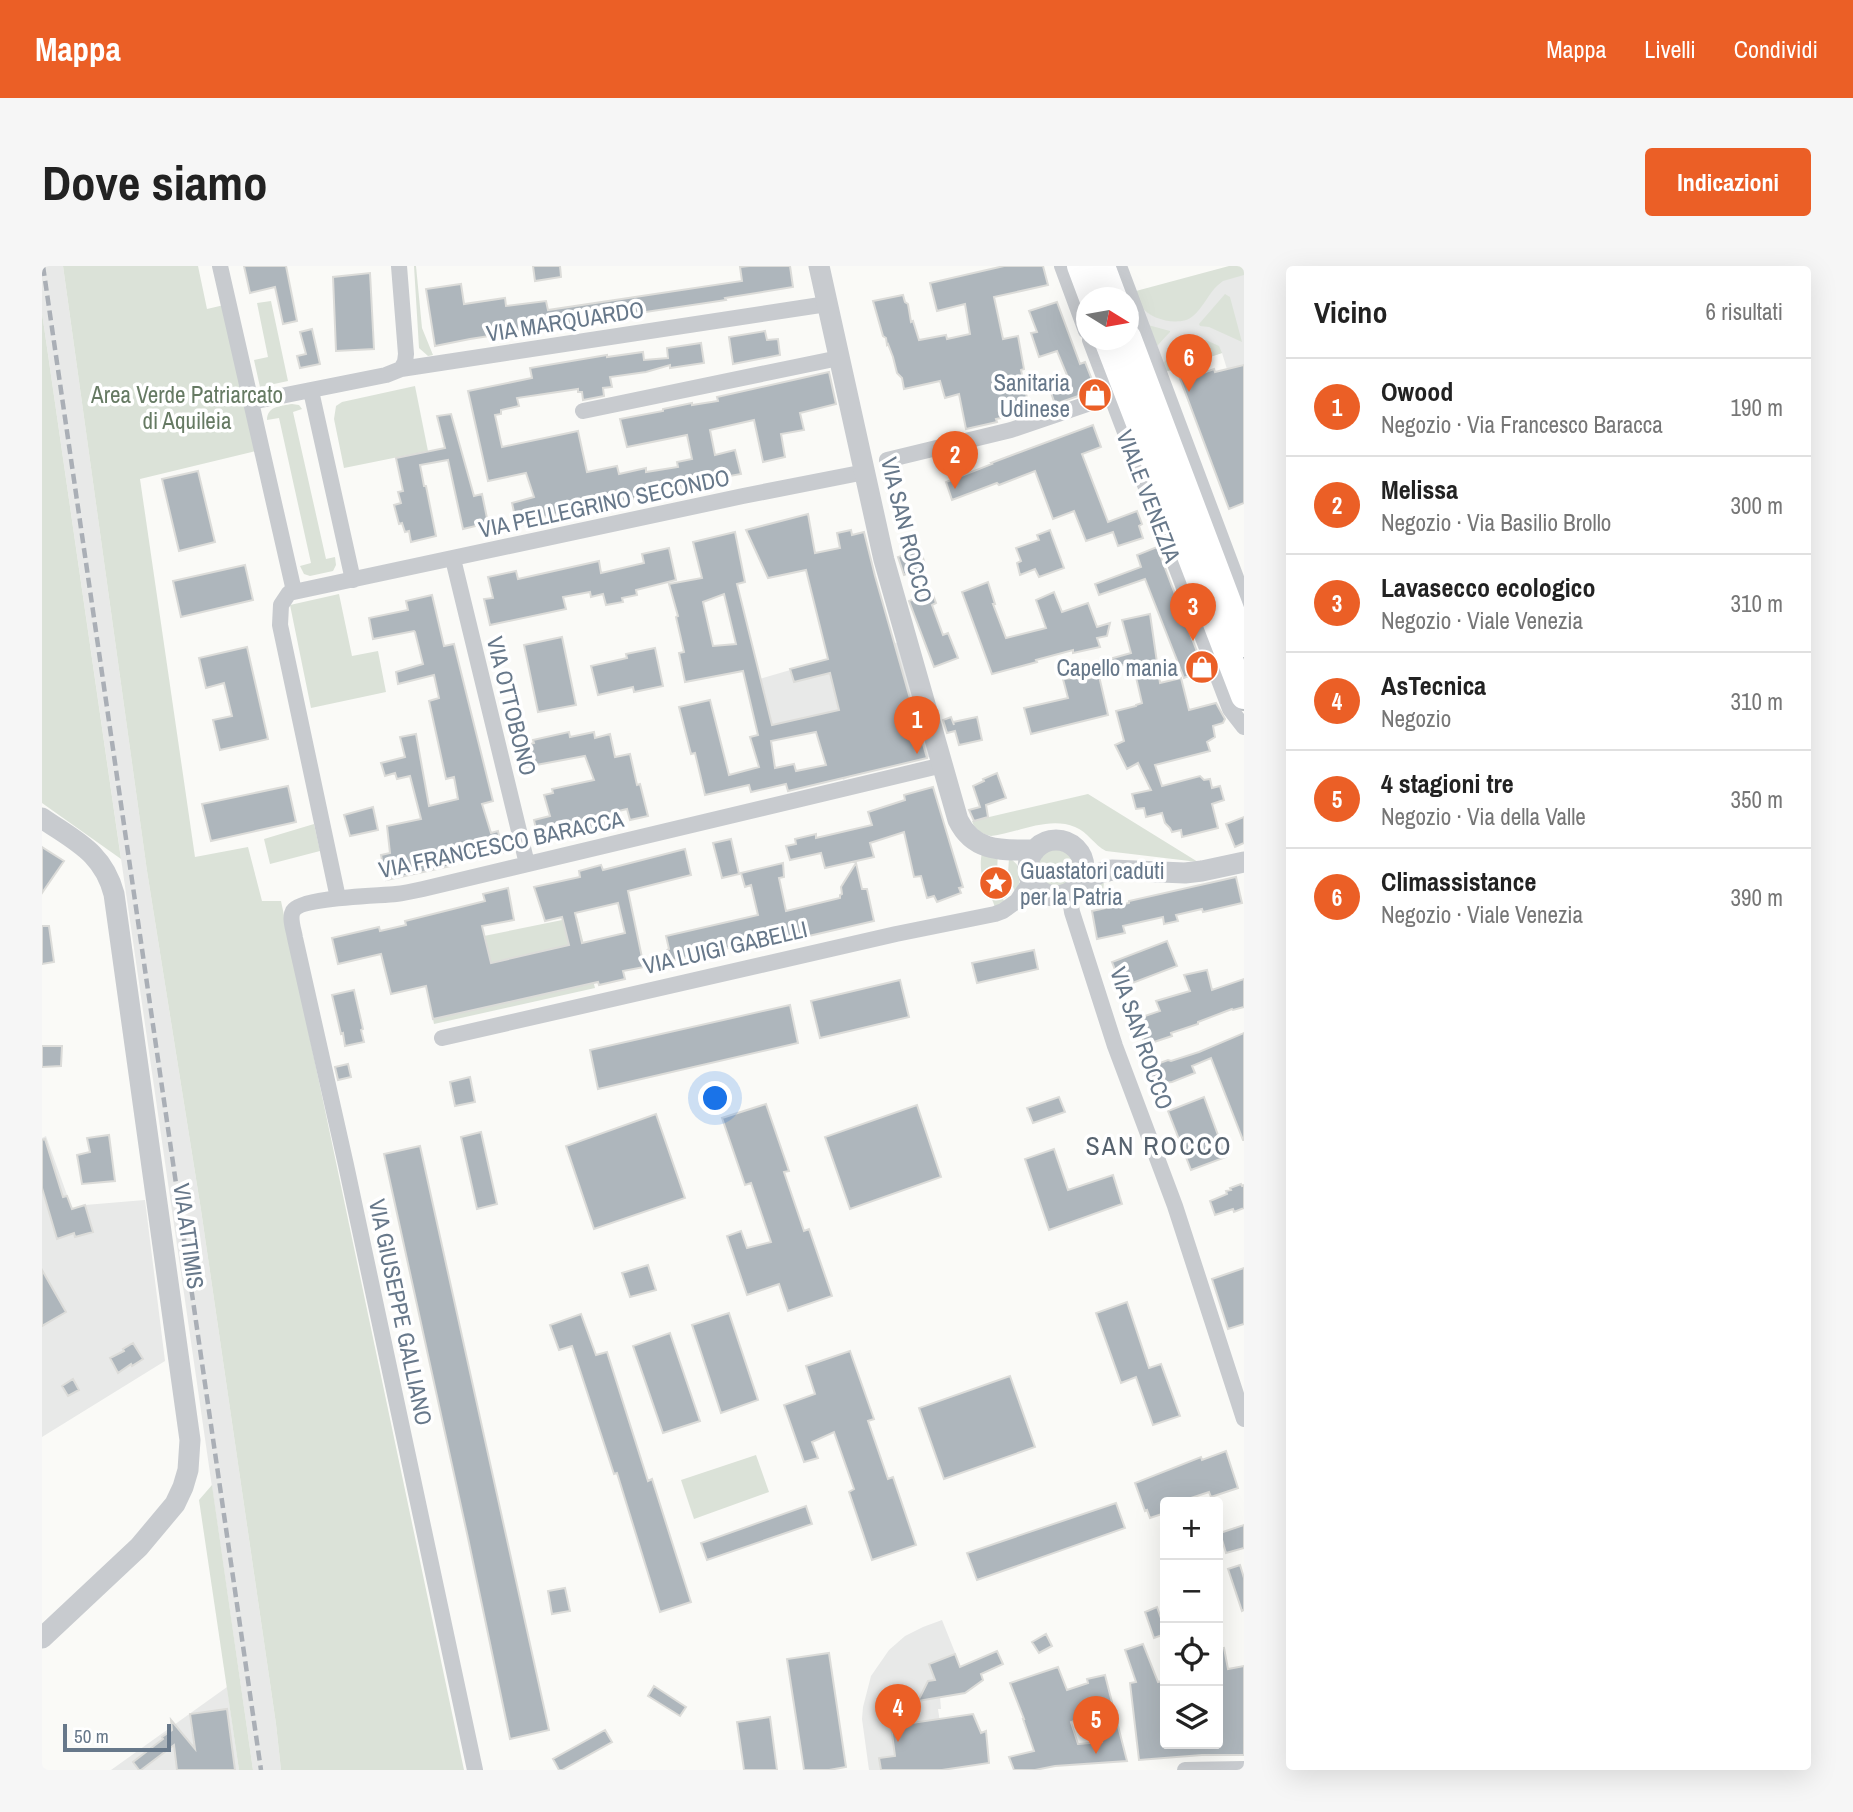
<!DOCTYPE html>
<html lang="it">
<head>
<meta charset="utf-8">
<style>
  body { margin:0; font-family:"Archivo Narrow",sans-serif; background:#f6f6f6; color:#222 }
  .controls { position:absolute; right:21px; bottom:21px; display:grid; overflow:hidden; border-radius:7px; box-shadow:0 7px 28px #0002 }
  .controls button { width:63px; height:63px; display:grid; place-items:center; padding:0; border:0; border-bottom:2px solid #e0e0e0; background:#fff; color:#222; font:35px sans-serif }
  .compass { position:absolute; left:1034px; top:21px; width:63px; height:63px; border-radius:50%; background:#fff; box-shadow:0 7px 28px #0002; rotate:101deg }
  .scale { position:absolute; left:21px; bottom:18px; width:108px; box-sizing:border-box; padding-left:7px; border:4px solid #67788a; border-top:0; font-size:19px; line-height:24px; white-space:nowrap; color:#67788a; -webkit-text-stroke:5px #fff; paint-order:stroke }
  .you { position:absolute; left:674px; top:833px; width:24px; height:24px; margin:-18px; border:5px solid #fff; border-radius:50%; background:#1a73e8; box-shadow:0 0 0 10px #1a73e833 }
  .badge { display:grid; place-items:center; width:46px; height:46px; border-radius:50%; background:#eb5f26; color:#fff; font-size:23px; font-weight:700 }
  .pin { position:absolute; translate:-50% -58px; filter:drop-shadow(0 2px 4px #0008) }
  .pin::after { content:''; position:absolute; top:37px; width:24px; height:21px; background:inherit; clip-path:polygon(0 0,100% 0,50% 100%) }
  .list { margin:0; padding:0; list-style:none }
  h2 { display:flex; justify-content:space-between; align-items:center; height:91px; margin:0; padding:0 28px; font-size:30px }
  h2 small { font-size:23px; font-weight:400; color:#767676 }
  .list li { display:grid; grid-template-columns:46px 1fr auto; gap:21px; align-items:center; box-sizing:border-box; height:98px; padding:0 28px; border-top:2px solid #e0e0e0 }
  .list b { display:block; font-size:26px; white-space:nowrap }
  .list p { margin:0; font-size:23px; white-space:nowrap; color:#767676 }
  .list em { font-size:23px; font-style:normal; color:#767676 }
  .icon { flex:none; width:38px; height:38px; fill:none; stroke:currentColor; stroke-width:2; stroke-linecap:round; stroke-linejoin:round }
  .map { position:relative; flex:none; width:1202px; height:1504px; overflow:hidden; border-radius:7px }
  header { display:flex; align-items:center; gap:42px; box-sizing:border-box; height:98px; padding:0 35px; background:#eb5f26; color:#fff }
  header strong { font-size:33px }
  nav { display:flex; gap:38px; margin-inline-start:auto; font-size:24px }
  .intro { display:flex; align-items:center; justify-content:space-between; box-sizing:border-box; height:168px; padding:0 42px }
  h1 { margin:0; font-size:49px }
  .button { padding:18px 32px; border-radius:7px; background:#eb5f26; color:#fff; font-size:24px; font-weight:700 }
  main { display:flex; gap:42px; padding:0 42px }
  aside { flex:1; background:#fff; border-radius:7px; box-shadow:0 7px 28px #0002 }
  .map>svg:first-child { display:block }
</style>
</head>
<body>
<header>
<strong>Mappa</strong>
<nav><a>Mappa</a><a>Livelli</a><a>Condividi</a></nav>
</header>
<div class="intro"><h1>Dove siamo</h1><a class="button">Indicazioni</a></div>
<main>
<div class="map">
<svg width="1202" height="1504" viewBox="0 0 1202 1504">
  <rect width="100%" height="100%" fill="#fafaf7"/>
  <path fill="#e8e9e8" d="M0,0H21L105,605L159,944L234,1458L239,1504H211L0,47Z
    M1202,3V158L1180,87L1123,106L1096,31Z
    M857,376L888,491L812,509L801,514L789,463L718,477L704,417L786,393Z
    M4,870L30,943L43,939L103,934L123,1095L0,1171V872Z
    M900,1354L922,1409L925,1426L898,1431L899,1443H896L905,1504H827L820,1453L821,1441L829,1410L847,1384L863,1370L881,1361Z
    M185,1421L197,1504H69Z"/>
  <path fill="#dbe2d8" d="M21,0H156L165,43L182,39L214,185L98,213L153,591L206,581L220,635H239L422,1504H239L234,1458L159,944L105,605Z
    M372,0H374L380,62L391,89L386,90L377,82Z
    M1187,0H1202V9L1181,15L1176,19C1166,28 1161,42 1151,50C1139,61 1108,54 1100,41C1097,36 1096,29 1094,25Z
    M1183,28L1188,31L1200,76L1167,61L1158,60L1157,58Z
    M229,35L246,115L218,121L212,94L226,91L215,37Z
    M0,47L79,593L0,537Z
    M1106,59L1128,65V66L1114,81Z
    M1153,73L1164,74L1177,80L1180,87L1123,106L1120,98L1136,82Z
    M373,120L386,185L302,202L292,153L294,140L300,136Z
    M250,138L257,139L260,143L251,146L284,293L293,291L294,299L291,305L268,310L262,308L258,300L269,297L237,152L225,154C225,140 239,140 250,138Z
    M297,328L310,390L336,385L344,426L269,442L248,339Z
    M1046,528L1156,596L1064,585C1052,579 1046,566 1033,561C1006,550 976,567 949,570C940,568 933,564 930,555Z
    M272,558L278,585L228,598L222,573Z
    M990 602a24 24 0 1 1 48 0a24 24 0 1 1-48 0Z
    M940,586L956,590C954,604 957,618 965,631L961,633L970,649L966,646L955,651C952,625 934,618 940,586Z
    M967,592C981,600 981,612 973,626L966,607Z
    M1062,614L1061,631L1040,636L1044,626Z
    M535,651L553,722L392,758L384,720L442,670Z
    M714,1189L727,1226L652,1253L639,1214Z
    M170,1219L211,1504H197L157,1234Z"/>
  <path fill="#aeb6bc" stroke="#dcdcd9" stroke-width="2" fill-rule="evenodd" d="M202,0H244L255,55L241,58L233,21L208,27Z
    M491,0H518L519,11L493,15Z
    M707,0H748L751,21L683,32L684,34L503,61L504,63L485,66V64L428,73L393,80L384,23L419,18L422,38L463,32L464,40L504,35L506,44L700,15L698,1Z
    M962,0H1001L1006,19L952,31L961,73L976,70L982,103L979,104L988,146L954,153L955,156L924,163L917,128L903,132L898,115L862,123L860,112L855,107L851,91L846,78L845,79L844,72L841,70L831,35L861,29L863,36L866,38L869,56L871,55L877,74L904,69L905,73L928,68L923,38L895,45L888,17Z
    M328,7L332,83L294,85L291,11Z
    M1015,36L1038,98L1043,96L1054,124L1013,138L1007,121L1027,114L1015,85L997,91L989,67L995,66L987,45Z
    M270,63L278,98L258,102L255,90L264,88L258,66Z
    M723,65L725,74L736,73L738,89L691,98L687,71Z
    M659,77L662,97L628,102V99L604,106L568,111L570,121L561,122L562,130L541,134L540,126H536V123L475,132L477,140L459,144V148L453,149L460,181L536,165L545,206L575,200L577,208L604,202V206L636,201L635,196L650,193L645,169L585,181L578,153L621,145V143L650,137V139L676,135L675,131L787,106L794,138L758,147L762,164L739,168L743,191L721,196L712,154L668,164L673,189L693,184L699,208L688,210L687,208L662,214L663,217L638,222L637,219L613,225L614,228L497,252L498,255L475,260L470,237L492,231L484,207L446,215L426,125L490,112L488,102L565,89V91L601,86L602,94L626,92L625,82Z
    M1202,99V237L1187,243L1136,107L1150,101L1153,110L1172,103L1173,106Z
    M409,148L432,230L440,228L446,257L421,263L406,194L378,199L382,220H384L394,270L369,276L367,265L363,266L360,257L357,258L352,239L359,237L356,226L361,225L354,192L403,182L395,150Z
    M1051,159L1059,181L1040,188L1066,256L1095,245L1100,258L1097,260L1101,272L1076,280L1071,266L1044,275L1032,245L1011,253L993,205L957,219L955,217L910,234L904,216L950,198L949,197Z
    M156,205L173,276L137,285L120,213Z
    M766,248L773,287L798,282L795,267L809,264L810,269L822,266L833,310L885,492L746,525L744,518L709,526L707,519L663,529L653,487L649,488L637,441L668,434L687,509L717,501L708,471L716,469L701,405L643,416L637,387L642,386L634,351L636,350L627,318L660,312L651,276L693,266L703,316L695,318L730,459L797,444L788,407L752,416L748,403L786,393L764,304L726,312L704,264ZM682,328L694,378L671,380L661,336ZM774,466L784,499L754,505L752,498L733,502L729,475Z
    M1008,264L1022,302L997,311L993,303L978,309L975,297L979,295L974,282L997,274L995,269Z
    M1115,281L1162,404L1142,412L1103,313L1057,329L1053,318L1099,301L1095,289Z
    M627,282L634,314L594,324L595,329L580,332L581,336L564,339L561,328L549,331L548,326L521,331L524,343L448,359L442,333L451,332L446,311L474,305L476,313L557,295L559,307L602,297L600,288Z
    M878,283L884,301L862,309L856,291Z
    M203,299L211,334L139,351L131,315Z
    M946,316L953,338H951L964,372L1004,362L994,334L1012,326L1020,346L1046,337L1055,361L1068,357L1065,370L1055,372L1058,381L1031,387V384L994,394L995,396L950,408L920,326Z
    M890,326L894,337L890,339L901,369L906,367L916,392L892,401L867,335Z
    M390,329L402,380L412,378L451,535L440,538L449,567L456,565L461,587L435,593V591L409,597V600L344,614L339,589L348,587L345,560L379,553L368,510L355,513L353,507L343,510L339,497L363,491L358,471L374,468L387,540L416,533L412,511L404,513L387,435L397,432L392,409L356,418L354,406L381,398L373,366L372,365L331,373L327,352L366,344L364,335Z
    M1108,348L1118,417L1139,412L1147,444L1174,437L1183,453L1181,457L1171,460L1173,471L1165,476L1168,485L1113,499L1120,520L1158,510L1162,514L1168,513L1170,522L1178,520L1182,534L1170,538L1176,562L1140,571L1139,564L1130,566L1128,562L1123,557L1120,547L1104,551L1102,542L1094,543L1090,528L1109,524L1096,497L1085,503L1073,479L1082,475L1074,445L1094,440V439L1100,437L1091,398L1065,401L1064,394L1089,387L1080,354Z
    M520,371L534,439L496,446L482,379Z
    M205,381L226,473L178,484L171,454L190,450L182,417L164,422L157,392Z
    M613,382L621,420L592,426L591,421L556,429L549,400L585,392L584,388Z
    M1057,410L1066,449L989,468L982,442L1026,432L1021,413L1038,411L1039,414Z
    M909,451L912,459L911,456L935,451L940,474L917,479L913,465L905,467L901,454Z
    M527,466L528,471L552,466L553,472L568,468L573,491L588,488L595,519L598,518L606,550L588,554L585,543L560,549L563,560L545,565L542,553L520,559L523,572L497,576L492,554L508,550L502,529L511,527L510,523L552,514L543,490L483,501L478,480L492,477L491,474Z
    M955,507L964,532L944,539L946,551L932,555L927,544L938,541L931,520L942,515L941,513Z
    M246,520L254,556L169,575L160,538Z
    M891,521L921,621L917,622L919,627L895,636L892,630L885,632L879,610L872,611L862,566L828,577L832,591L783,602L779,587L748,594L744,580L754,578L753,573L774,568V572L830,559L826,546L863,534L862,529Z
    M331,541L336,564L308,570L302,549Z
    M1202,551V577L1193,581L1184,558Z
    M689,573L697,608L680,612L671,577Z
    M0,581L22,595L0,627Z
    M643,583L649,609L586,625L602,701L581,705L583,713L557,719L556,716L391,753L384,720L349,728L339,688L296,698L290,672L337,661L338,665L364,659L363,655L443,635L441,628L466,622L472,654L440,660L449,697L527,679L520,651L503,655L492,621L538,611L537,605L559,599L561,604ZM576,637L583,667L540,677L533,647Z
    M741,597L742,611L737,612L744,645L798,632V629L800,628L799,621L814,597L820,623H825L832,655L723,680L722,674L628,695L625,684L627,683L624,670L716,649L709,619L703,621L699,607Z
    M1194,611L1200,637L1161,646L1160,643L1134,649L1136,655L1122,658L1121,651L1081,660L1083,667L1055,673L1050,645L1087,637V635Z
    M0,660H7L12,696L0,698Z
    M1125,675L1135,700L1080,721L1070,696Z
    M992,684L996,703L935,717L930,697Z
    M1165,704L1170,724L1202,713V741L1191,744L1190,743L1156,756V758L1129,767L1130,770L1103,779L1094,753L1118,745L1114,735L1148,725L1142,709Z
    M858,714L867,751L778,772L769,735Z
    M312,724L321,763L319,764L322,776L303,780L301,767L299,768L290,729Z
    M748,739L756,777L556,823L548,784Z
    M1202,767V874H1201L1169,792L1150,800L1153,807L1130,816L1122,817L1106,812L1107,801L1126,794L1129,795L1157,786Z
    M0,780H20L19,800L0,801Z
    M306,798L309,811L296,814L293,801Z
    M428,811L433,836L413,840L408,816Z
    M1017,831L1023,846L991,857L985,842Z
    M1162,831L1184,891L1149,904L1126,845Z
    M724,838L747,905L742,906L762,965L767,963L790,1030L746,1045L737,1018L705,1029L685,970L699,965L705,982L729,976L709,917L703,919L680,852Z
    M875,839L899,911L808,943L783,871Z
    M614,848L643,932L552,963L524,880Z
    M439,866L455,938L435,943L419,871Z
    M67,869L73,915L40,918L35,889L48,886L45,872Z
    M3,873L21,931L25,930L30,943L43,939L51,966L33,971L32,967L15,973L0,922V874Z
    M378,880L507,1464L468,1473L426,1272L342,888Z
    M1012,883L1026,924L1071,909L1080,938L1007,964L983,893Z
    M1199,918L1200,920L1202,919V942L1192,946L1191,943L1173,949L1168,935L1185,928L1184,925L1189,924L1188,922Z
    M606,999L614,1024L588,1031L580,1007Z
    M1202,1002V1058L1186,1063L1170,1013Z
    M0,1004L24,1046L0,1060Z
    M1085,1036L1107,1102L1119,1098L1138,1150L1111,1159L1094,1111L1079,1117L1054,1047Z
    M687,1047L716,1134L679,1147L650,1059Z
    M539,1048L554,1089L565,1086L606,1215L610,1213L649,1336L618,1346L575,1207L572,1208L530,1080L517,1084L508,1059Z
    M628,1067L658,1155L621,1167L591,1080Z
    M91,1077L101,1093L90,1100L89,1098L76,1107L68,1092L82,1085L81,1083Z
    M808,1085L832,1153L826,1155L846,1213L851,1211L874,1279L830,1294L807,1226L812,1223L792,1166L770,1176L776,1192L762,1196L742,1139L773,1128L764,1100Z
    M968,1110L993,1181L902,1213L877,1142Z
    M31,1113L37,1124L26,1130L20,1120Z
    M1184,1185L1196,1222L1169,1231L1167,1226L1137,1236H1123V1247L1108,1252L1105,1244L1103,1245L1093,1217L1159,1191L1160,1194Z
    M1074,1237L1083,1262L935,1314L925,1287Z
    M764,1240L770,1258L665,1294L659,1277Z
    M1202,1259V1282L1184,1287L1178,1267Z
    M1198,1299L1202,1312V1344L1200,1345L1186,1303Z
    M523,1322L528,1345L510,1348L506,1325Z
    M1115,1341L1120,1355L1123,1354V1368L1112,1372L1103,1346Z
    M1004,1368L1010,1380L997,1387L990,1376Z
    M1101,1378L1116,1416L1123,1414V1478H1176V1383L1182,1382L1186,1403L1202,1400V1489H1160L1097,1494L1088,1417L1094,1416L1083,1384Z
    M955,1385L961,1398L939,1408L941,1414L923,1427L876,1435L886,1415L893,1414L887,1398L913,1388L918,1401Z
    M787,1387L804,1501L787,1504H762L745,1393Z
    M1016,1401L1025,1424L1046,1417L1045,1413L1063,1409L1085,1495L1013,1500L993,1504H972L967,1491L992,1485L981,1453H982L968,1417ZM1054,1447L1060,1476L1036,1478L1029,1456Z
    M612,1420L644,1441L638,1450L606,1430Z
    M185,1443L193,1504H135L132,1479L99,1504H97L91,1496L121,1473L120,1471L130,1464L129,1454L153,1483L148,1448Z
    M931,1448L939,1467L944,1465L947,1497L900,1504H839L837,1492L853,1490L849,1460Z
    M728,1451L735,1504H702L695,1456Z
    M563,1464L570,1476L520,1504H517L511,1493Z"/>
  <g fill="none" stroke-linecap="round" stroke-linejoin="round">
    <g stroke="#bbbfc3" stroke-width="30">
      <path id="primary" d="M1038,0L1050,32
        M1060,0L1072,32
        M1086,71L1202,378
        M1065,74L1202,430"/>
    </g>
    <path stroke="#c8cbcf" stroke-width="16" d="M178,0L252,325
      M357,0L364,88L363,96L359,103
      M1020,0L1044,65
      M1077,0L1202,333
      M1048,74L1188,443L1202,461
      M269,125L311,314
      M209,136L344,109L359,103L785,38
      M541,145L797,92
      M845,194L969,164L1069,130
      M411,293L485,598
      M1027,627L1030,646L1073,780L1133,940L1202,1153
      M296,632L238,359L239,339L247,327L701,230L823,206
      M975,635L989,614
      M400,772L854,668L953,648L961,645L975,635L999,626
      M433,1504L304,899L253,672C252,665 247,652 251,645C259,631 337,630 354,628C363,627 372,625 381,623L901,499
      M1143,1504L1202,1503"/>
    <path stroke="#c8cbcf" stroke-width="21" d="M777,0L842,294L916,554C932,587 961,584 993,584
      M0,552C33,575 61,586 72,628L148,1174L146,1204L141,1221L133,1238L97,1281L0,1372
      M986 602a28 28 0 1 1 56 0a28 28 0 1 1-56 0Z
      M1039,617L1058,607L1070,604L1143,607L1160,605L1202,596"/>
    <use href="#primary" stroke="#fff" stroke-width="26"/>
    <path stroke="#aaafb6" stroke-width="4.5" stroke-dasharray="10 5" stroke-linecap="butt" d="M1,0L219,1504"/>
  </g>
  <defs>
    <g id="shop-disc" transform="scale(1.75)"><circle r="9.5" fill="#eb5f26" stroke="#fff"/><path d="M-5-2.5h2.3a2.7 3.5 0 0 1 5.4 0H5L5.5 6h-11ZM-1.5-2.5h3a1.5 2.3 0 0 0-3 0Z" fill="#fff"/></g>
    <g id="sight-disc" transform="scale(1.75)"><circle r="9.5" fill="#eb5f26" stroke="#fff"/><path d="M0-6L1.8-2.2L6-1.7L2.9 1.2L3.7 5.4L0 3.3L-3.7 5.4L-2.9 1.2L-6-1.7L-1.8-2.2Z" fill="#fff"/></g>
  </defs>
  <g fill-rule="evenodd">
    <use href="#shop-disc" x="1053" y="129"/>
    <use href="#shop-disc" x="1160" y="401"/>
    <use href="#sight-disc" x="954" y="617"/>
  </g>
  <g text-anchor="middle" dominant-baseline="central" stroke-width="7" stroke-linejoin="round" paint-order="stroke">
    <g font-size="23" fill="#67788a" stroke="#fff">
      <text transform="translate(523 55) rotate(-9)">VIA MARQUARDO</text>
      <text transform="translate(1107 230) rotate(69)">VIALE VENEZIA</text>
      <text transform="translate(562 237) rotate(-12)">VIA PELLEGRINO SECONDO</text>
      <text transform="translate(865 264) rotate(76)">VIA SAN ROCCO</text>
      <text transform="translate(470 440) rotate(76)">VIA OTTOBONO</text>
      <text transform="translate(459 578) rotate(-12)">VIA FRANCESCO BARACCA</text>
      <text transform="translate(683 681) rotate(-13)">VIA LUIGI GABELLI</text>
      <text transform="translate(1100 772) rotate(71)">VIA SAN ROCCO</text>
      <text transform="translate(147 970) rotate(82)">VIA ATTIMIS</text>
      <text transform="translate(359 1046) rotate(78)">VIA GIUSEPPE GALLIANO</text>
    </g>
    <g font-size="23" fill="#67788a" stroke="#fff" text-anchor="end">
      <text x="1028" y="116">Sanitaria<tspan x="1028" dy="26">Udinese</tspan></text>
      <text x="1136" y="401">Capello mania</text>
      <text x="978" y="604" text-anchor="start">Guastatori caduti<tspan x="978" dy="26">per la Patria</tspan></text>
    </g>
    <g font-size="23" fill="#667a63" stroke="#fff">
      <text x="145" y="128">Area Verde Patriarcato<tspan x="145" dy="26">di Aquileia</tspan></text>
    </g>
    <g font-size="26" letter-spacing="2" fill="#56626e" stroke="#fff">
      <text x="1117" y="879">SAN ROCCO</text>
    </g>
  </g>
</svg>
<div class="controls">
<button>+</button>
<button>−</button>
<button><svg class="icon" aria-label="locate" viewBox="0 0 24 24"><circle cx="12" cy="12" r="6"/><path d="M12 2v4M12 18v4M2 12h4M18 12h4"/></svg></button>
<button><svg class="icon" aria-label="layers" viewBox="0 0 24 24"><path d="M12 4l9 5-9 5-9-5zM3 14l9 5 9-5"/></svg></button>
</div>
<svg class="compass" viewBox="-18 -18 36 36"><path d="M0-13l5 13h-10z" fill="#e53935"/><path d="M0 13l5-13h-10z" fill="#767676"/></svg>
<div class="scale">50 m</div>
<div class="you"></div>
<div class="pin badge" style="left:875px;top:488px">1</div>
<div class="pin badge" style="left:913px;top:223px">2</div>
<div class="pin badge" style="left:1151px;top:375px">3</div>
<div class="pin badge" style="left:856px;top:1476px">4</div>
<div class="pin badge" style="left:1054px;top:1488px">5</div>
<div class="pin badge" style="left:1147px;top:126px">6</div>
</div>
<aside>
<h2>Vicino<small>6 risultati</small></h2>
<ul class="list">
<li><span class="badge">1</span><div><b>Owood</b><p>Negozio · Via Francesco Baracca</p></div><em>190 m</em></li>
<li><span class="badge">2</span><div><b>Melissa</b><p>Negozio · Via Basilio Brollo</p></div><em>300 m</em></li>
<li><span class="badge">3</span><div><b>Lavasecco ecologico</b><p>Negozio · Viale Venezia</p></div><em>310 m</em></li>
<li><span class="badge">4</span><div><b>AsTecnica</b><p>Negozio</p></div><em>310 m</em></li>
<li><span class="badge">5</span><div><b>4 stagioni tre</b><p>Negozio · Via della Valle</p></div><em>350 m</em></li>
<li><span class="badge">6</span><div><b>Climassistance</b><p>Negozio · Viale Venezia</p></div><em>390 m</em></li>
</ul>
</aside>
</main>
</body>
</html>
